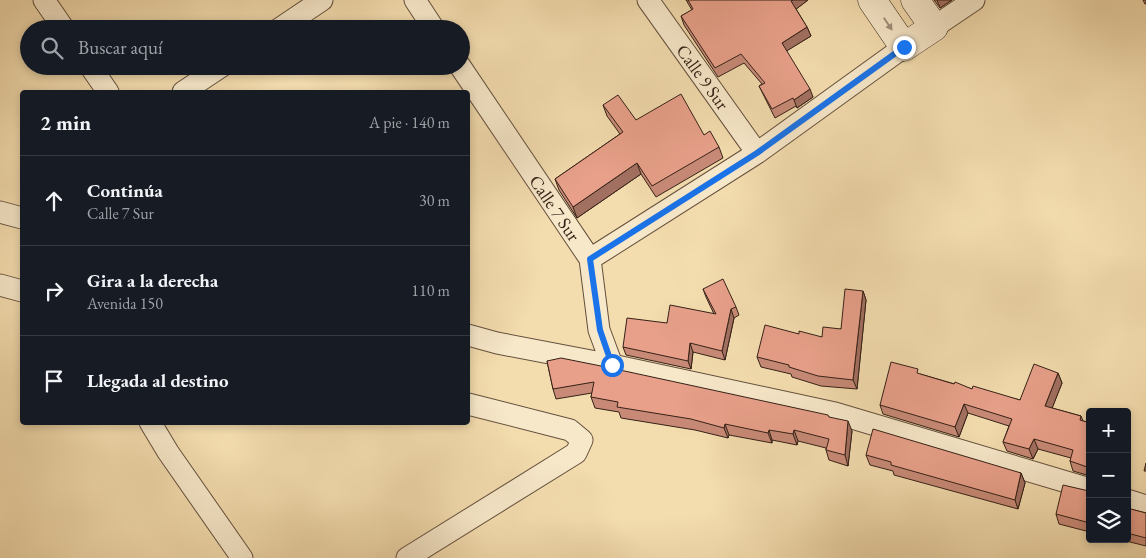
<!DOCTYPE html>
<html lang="es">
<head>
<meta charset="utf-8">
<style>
  body { margin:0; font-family:"EB Garamond",serif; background:#242831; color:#f1f3f6 }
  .controls { position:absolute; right:15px; bottom:15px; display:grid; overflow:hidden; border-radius:5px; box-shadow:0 2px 8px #0003 }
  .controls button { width:45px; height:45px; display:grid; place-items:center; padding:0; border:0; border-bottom:1px solid #363941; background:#171b24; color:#f1f3f6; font:25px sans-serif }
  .stop { position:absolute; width:15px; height:15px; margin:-11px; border:4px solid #1a73e8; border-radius:50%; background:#fff }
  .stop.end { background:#1a73e8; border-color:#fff; box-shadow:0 1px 5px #0008 }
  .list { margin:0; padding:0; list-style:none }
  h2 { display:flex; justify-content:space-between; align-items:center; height:65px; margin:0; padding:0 20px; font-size:21px }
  h2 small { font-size:16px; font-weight:400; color:#9ea1a6 }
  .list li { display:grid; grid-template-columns:32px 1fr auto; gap:15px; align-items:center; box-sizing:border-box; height:90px; padding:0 20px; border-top:1px solid #363941 }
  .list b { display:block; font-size:19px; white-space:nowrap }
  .list p { margin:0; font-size:16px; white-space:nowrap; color:#9ea1a6 }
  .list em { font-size:16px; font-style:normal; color:#9ea1a6 }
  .icon { flex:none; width:28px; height:28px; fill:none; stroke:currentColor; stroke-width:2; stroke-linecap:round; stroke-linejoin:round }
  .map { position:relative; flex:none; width:1146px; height:558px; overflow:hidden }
  .search { position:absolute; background:#171b24; box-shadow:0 2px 8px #0003; left:20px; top:20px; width:450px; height:55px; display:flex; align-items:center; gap:12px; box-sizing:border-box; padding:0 18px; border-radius:28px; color:#9ea1a6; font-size:19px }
  .panel { position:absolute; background:#171b24; box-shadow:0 2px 8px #0003; left:20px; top:90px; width:450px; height:335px; border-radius:5px }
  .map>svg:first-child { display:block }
</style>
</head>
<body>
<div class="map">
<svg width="1146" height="558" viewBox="0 0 1146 558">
  <rect width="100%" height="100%" fill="#f3dcae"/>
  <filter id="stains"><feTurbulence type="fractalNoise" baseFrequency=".004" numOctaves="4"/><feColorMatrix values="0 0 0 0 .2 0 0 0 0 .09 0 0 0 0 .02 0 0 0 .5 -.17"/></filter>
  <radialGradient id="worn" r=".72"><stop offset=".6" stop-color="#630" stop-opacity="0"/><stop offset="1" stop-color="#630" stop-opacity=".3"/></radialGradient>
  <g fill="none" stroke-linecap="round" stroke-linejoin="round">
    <g stroke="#64503d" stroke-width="23">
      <path id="street" d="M44,0L64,29
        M415,0L434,29
        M648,0L757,153
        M934,27L974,0
        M279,29L322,0
        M90,66L108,92
        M460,66L590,259L599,330L612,365
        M183,92L222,66
        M0,212L22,218
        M590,259L757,153L904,47
        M0,285L22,291
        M468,335L497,343L612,365L835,413L1090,489
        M150,422L168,452L242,558
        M1127,500L1146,506
        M407,558L576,453L582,440L570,430L468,404"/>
    </g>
    <g stroke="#352117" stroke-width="29">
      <path id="secondary" d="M872,0L904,47L934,27L915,0"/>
    </g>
    <use href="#street" stroke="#f7e8ca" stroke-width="21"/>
    <use href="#secondary" stroke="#f7e8ca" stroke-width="28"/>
  </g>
  <path fill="#c88a77" stroke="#352117" d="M686,0H808L796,9L807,27L811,36L786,51L813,97L797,108L796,106L775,118L759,86L762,84L744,63L718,77L684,25L681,16L692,10Z
    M934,0H952L940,8Z
    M1143,0H1146V4H1145Z
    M603,105L636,120L704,135L719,147L723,158L656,197L641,174L577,218L559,190L555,179L620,134L607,116Z
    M703,289L736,307L739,315L734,318L725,360L693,352L691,369L626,355L623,347L667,323L714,314L706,297Z
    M863,291L866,300L857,389L821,386L792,377L791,374L761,367L757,357L822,337L841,329Z
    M547,361L829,417L852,431L848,466L829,460L826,450V448L798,441L797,445L772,440V443L729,435L728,438L695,430L621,418L619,412L595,408L591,397L592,393L556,399L553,389Z
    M1058,373L1062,383L1052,408L1081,416L1083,421L1090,423V476L1073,471L1070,461L1071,458L1038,449L1033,459L1007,451L1003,442L1009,426L968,413L959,437L883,414L880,405L920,374L972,389L1020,400Z
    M866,455L1021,473L1025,483L1018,509L894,475L893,471L870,465Z
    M1090,491V532L1059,524L1056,514Z
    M1127,504L1130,509L1146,513V546L1118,539H1127Z"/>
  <path fill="#a27061" stroke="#352117" d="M793,0H808L795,10L791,1Z
    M937,0H952L940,8Z
    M807,27L811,36L785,52L782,43Z
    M810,89L813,97L797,108L794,100Z
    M637,163L641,174L577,218L573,207Z
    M863,291L866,300L857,389L853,380Z
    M731,309L734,318L725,360L722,351Z
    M690,343L693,352L691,369L688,361Z
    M1058,373L1062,383L1049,416L1045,406Z
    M964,404L968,413L959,437L955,427Z
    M848,421L852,431L848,466L845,455Z
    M725,424L729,435L728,438L724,428Z
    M769,430L772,440V443L768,433Z
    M794,430L798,441L797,445L793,434Z
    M1034,439L1038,449L1033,459L1029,449Z
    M1021,473L1025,483L1018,509L1015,500Z"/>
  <path fill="#e8a08a" stroke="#352117" d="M688,0H793L791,1L807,27L782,43L810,89L794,100L793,98L772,109L759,86L765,83L741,54L715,68L681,16L693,9Z
    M681,94L704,135L710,131L719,147L652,186L637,163L573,207L555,179L623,132L603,105L618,95L636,120Z
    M723,279L736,307L731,309L722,351L690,343L688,361L623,347L627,318L667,323L670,305L716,314L703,289Z
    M845,289L863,291L853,380L818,376L789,367V365L757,357L765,325L799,334V331L822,337L823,327L841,329Z
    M561,358L606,367L828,415L829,417L848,421L845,455L826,450L829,439L794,430L793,434L769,430L768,433L725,424L724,428L691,419L617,407L618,402L591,397L594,382L553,389L547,361Z
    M891,362L918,369L917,373L954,384L955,382L972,389L973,386L1020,400L1034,364L1058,373L1045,406L1081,416L1080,420L1090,423V468L1070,461L1073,450L1034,439L1029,449L1003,442L1012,419L964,404L955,427L880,405Z
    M873,429L1021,473L1015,500L891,465V462L866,455Z
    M1146,463V471H1144Z
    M1063,485L1089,491H1090V523L1056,514Z
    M1127,508L1146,513V538L1127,533Z"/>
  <defs><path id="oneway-solid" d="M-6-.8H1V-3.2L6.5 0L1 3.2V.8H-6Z" transform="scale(1.25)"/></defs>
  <use fill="#a08e79" href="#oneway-solid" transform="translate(888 24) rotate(56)"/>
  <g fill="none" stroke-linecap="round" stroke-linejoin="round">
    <path stroke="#1a73e8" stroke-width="6" d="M612,365L600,330L590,259L757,153L904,47"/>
  </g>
  <g text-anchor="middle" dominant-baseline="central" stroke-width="4.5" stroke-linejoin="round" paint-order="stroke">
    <g font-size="18" fill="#352117" stroke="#f7e8ca">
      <text transform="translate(703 77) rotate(54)">Calle 9 Sur</text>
      <text transform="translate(555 208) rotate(56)">Calle 7 Sur</text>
    </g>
  </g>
  <rect width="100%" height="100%" filter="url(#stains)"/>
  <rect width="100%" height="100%" fill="url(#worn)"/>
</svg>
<div class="controls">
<button>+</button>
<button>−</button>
<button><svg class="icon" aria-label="layers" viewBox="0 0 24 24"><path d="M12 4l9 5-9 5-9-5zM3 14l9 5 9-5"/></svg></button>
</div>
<div class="stop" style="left:612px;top:365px"></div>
<div class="stop end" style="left:904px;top:47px"></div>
<div class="search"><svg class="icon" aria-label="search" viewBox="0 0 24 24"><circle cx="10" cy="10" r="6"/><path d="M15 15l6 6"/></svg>Buscar aquí</div>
<section class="panel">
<h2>2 min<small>A pie · 140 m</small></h2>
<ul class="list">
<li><svg class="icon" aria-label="ahead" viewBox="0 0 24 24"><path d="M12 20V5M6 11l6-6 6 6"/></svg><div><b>Continúa</b><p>Calle 7 Sur</p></div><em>30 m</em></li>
<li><svg class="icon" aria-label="right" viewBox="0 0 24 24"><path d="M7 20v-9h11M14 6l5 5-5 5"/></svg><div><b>Gira a la derecha</b><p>Avenida 150</p></div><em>110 m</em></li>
<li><svg class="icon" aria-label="arrive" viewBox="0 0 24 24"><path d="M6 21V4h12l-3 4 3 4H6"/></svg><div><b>Llegada al destino</b></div></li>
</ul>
</section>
</div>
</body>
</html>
